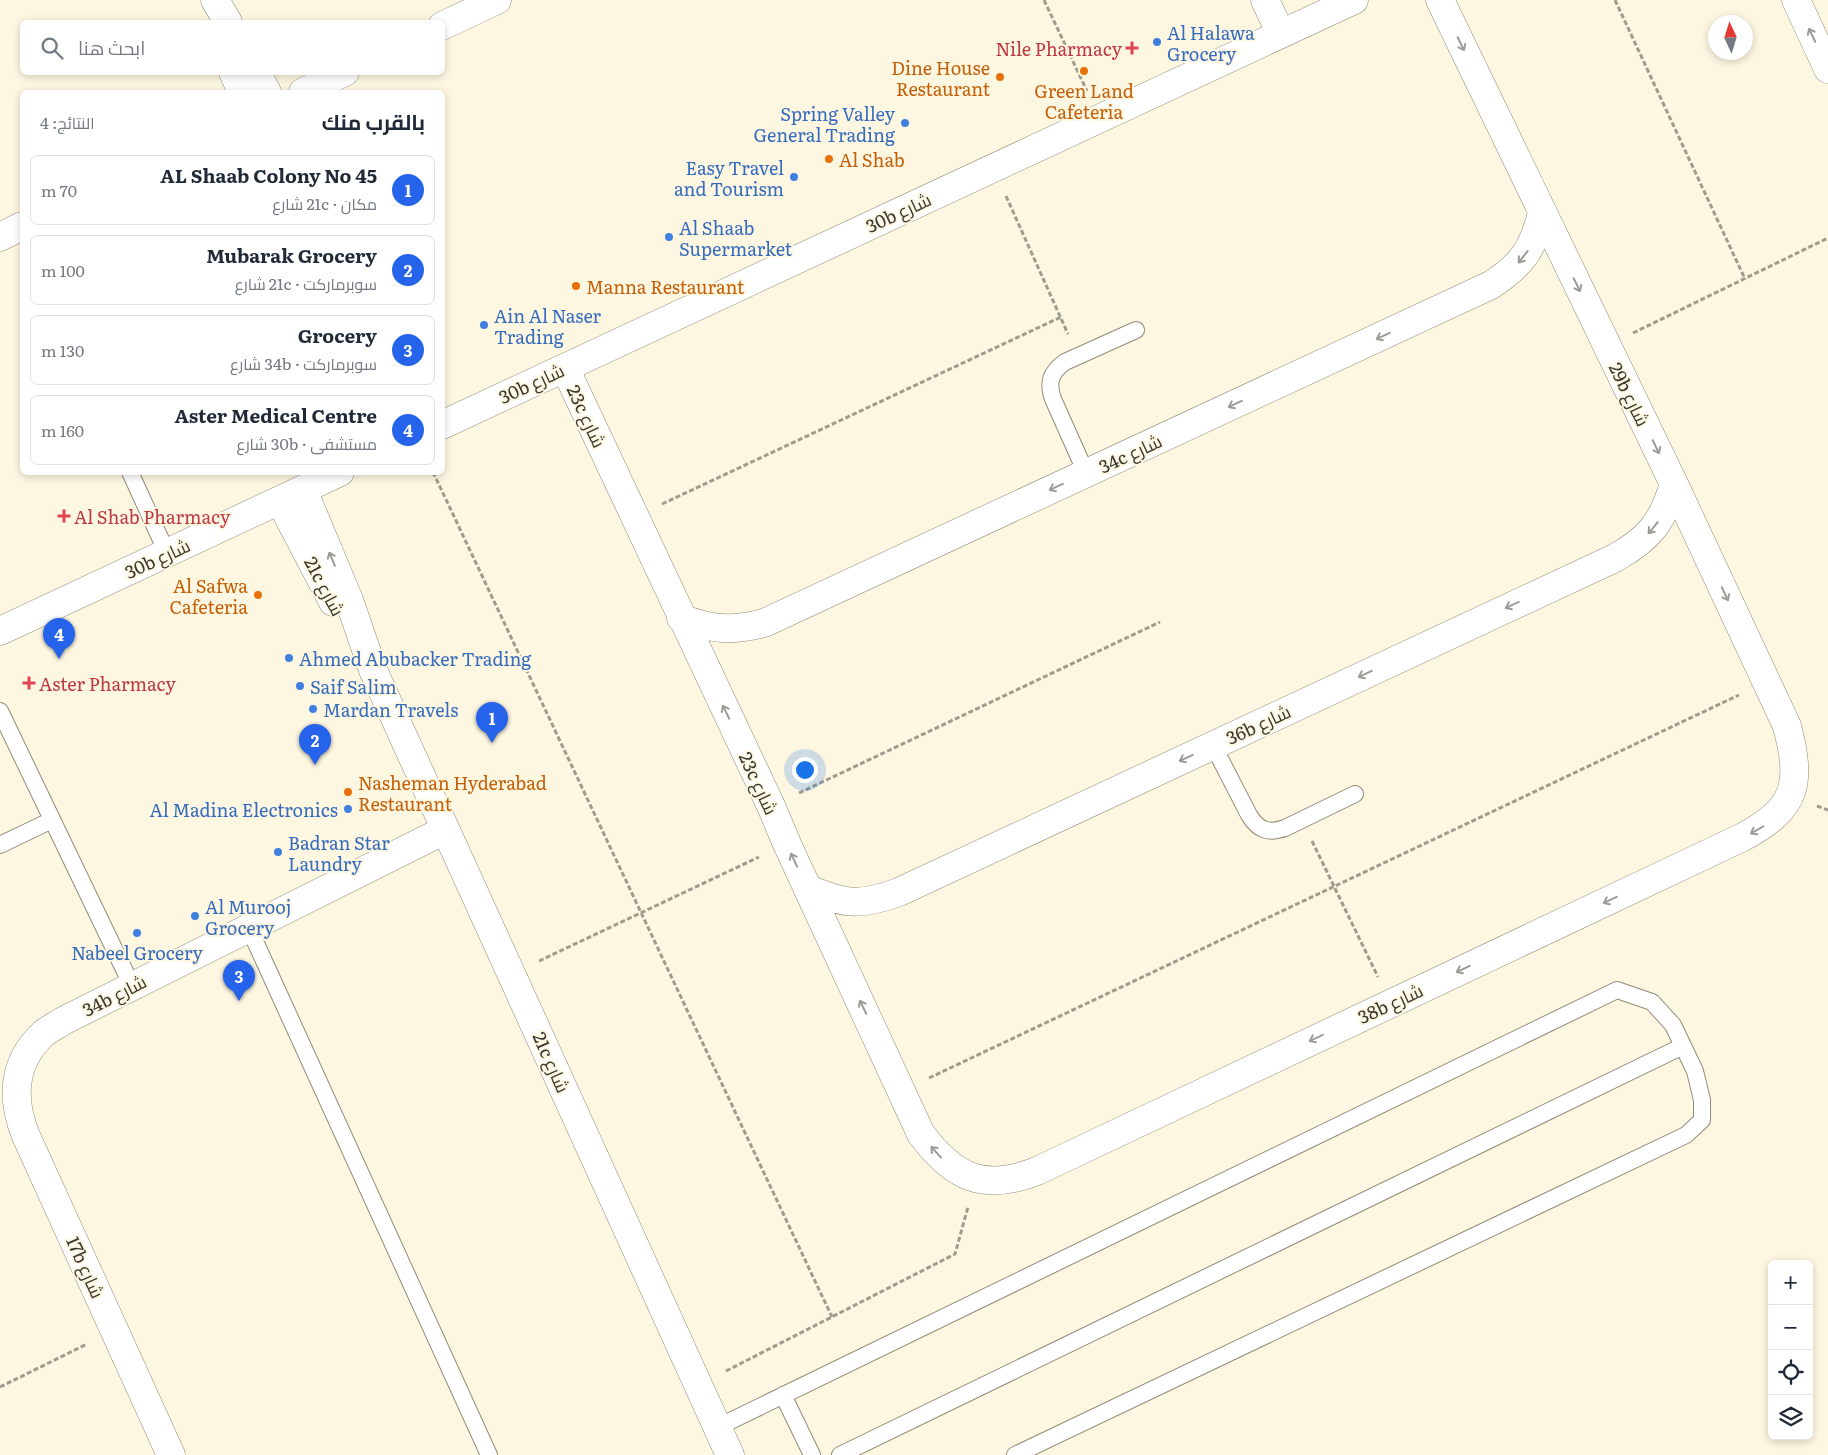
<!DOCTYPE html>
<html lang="ar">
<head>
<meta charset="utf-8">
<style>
  body { margin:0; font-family:Literata,Cairo,serif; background:#f6f6f7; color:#1f2937; direction:rtl }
  .controls { position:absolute; right:15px; bottom:15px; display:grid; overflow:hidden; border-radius:8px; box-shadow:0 2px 8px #0003 }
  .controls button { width:45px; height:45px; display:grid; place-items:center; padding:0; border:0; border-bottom:1px solid #e0e1e3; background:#fff; color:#1f2937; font:25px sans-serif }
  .compass { position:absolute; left:1708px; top:15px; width:45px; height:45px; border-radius:50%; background:#fff; box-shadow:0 2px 8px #0003; rotate:356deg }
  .you { position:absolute; left:804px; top:769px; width:18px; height:18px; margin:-12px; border:4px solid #fff; border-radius:50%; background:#1a73e8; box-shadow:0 0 0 8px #1a73e833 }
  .badge { display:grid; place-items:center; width:32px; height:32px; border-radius:50%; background:#2563eb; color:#fff; font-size:16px; font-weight:700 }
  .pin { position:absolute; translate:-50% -41px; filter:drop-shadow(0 1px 2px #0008) }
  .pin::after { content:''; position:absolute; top:26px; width:18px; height:15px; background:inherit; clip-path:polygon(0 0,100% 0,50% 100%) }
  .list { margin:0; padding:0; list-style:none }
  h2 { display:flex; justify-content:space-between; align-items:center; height:65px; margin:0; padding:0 20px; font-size:21px }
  h2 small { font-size:16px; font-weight:400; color:#747a83 }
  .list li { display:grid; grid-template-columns:32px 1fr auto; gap:15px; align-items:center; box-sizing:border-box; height:70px; margin:0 10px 10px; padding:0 10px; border:1px solid #e0e1e3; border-radius:8px }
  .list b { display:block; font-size:19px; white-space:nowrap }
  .list p { margin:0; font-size:16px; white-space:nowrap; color:#747a83 }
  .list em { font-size:16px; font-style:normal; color:#747a83 }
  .icon { flex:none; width:28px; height:28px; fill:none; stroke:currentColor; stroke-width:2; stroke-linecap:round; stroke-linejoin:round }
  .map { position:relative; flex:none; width:1828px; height:1455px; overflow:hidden; direction:ltr }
  .search { position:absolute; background:#fff; box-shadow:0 2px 8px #0003; left:20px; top:20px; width:425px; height:55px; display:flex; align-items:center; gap:12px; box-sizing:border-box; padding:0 18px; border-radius:8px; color:#747a83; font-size:19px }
  .panel { position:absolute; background:#fff; box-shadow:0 2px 8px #0003; left:20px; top:90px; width:425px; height:385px; border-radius:8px; direction:rtl }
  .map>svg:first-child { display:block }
</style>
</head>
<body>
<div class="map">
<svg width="1828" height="1455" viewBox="0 0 1828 1455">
  <rect width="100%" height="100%" fill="#fdf6e1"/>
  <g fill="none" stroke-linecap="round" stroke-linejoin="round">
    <g stroke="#918b78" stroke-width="18">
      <path id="lane" d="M130,472L167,553
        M1086,473L1053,399C1047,382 1051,372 1065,362L1136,330
        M0,711L132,986
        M1213,745L1249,815C1258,830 1268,834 1285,828L1355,794
        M0,845L52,820
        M249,928L489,1455
        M783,1395L812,1455
        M718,1427L1617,990L1652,1002L1673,1025L1695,1071L1702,1100V1120L1686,1135L1015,1455
        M840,1455L1683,1046"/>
    </g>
    <g stroke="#918b78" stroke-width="29">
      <path id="street" d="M215,0L228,22
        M1265,0L1281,34
        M1796,0L1828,69
        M442,26L497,0
        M233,72L242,92
        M256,72L267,92
        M303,92L345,72
        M0,237L22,226
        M565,368L771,806L787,844L921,1134C954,1178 984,1192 1037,1171L1743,837C1797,808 1802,784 1787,726L1674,484L1440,0
        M442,425L1354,0
        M303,490L349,600L373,670L730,1455
        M280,501L333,602
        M681,618C712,630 732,631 764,623L1491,285C1522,265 1533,249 1542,213
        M0,631L340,472
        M807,888C844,905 861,906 899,892L1615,558C1650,538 1662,523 1674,484
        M171,1455L26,1136C11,1099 12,1063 43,1034C49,1029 57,1025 63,1021L445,830"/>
    </g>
    <path stroke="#a09c8d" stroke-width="3" stroke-dasharray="5 2.5" stroke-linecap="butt" d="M1044,0L1087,91
      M1615,0L1745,279
      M1006,196L1068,334
      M1633,333L1828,238
      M433,472L832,1317
      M662,504L1061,317
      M799,793L1160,622
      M1817,806L1828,810
      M1312,841L1378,977
      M539,961L759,857
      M929,1078L1739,695
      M726,1371L955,1254L968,1207
      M0,1387L87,1344"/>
    <use href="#lane" stroke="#fff" stroke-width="16"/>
    <use href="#street" stroke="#fff" stroke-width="28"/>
  </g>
  <defs><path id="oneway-shaft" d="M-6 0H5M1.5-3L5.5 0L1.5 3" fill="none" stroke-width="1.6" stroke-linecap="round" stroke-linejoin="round" transform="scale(1.25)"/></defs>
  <g stroke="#9c9b97">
    <use href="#oneway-shaft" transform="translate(1812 35) rotate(-115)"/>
    <use href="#oneway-shaft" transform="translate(1461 44) rotate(64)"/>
    <use href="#oneway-shaft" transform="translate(1523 257) rotate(128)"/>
    <use href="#oneway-shaft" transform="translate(1577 285) rotate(64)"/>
    <use href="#oneway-shaft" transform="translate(1383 336) rotate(155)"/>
    <use href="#oneway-shaft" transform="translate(1235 404) rotate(155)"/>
    <use href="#oneway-shaft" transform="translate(1656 447) rotate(64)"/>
    <use href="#oneway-shaft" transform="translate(1056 487) rotate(155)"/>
    <use href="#oneway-shaft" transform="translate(1653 528) rotate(129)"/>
    <use href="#oneway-shaft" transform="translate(332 559) rotate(-113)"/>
    <use href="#oneway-shaft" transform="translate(1725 594) rotate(65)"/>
    <use href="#oneway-shaft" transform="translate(1512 605) rotate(155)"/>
    <use href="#oneway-shaft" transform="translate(1365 674) rotate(155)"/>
    <use href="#oneway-shaft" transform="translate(726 712) rotate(-116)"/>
    <use href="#oneway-shaft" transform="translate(1186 758) rotate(155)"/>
    <use href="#oneway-shaft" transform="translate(1757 830) rotate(150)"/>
    <use href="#oneway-shaft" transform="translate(794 860) rotate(-115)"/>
    <use href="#oneway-shaft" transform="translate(1610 900) rotate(155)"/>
    <use href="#oneway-shaft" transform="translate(1463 969) rotate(155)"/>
    <use href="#oneway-shaft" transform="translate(863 1007) rotate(-115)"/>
    <use href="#oneway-shaft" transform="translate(1316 1038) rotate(155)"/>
    <use href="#oneway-shaft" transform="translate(936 1152) rotate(-132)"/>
  </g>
  <g fill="#3f7fe0" stroke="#fdf6e1" stroke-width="2">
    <circle cx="1157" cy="42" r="5"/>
    <circle cx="905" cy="123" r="5"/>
    <circle cx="794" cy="177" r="5"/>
    <circle cx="669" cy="237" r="5"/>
    <circle cx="484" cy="325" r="5"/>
    <circle cx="289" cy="658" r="5"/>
    <circle cx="300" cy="686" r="5"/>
    <circle cx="313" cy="709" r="5"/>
    <circle cx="348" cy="809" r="5"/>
    <circle cx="278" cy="852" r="5"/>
    <circle cx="195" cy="916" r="5"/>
    <circle cx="137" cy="933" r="5"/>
  </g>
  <g fill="#e0444e" stroke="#fdf6e1" stroke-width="2">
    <path d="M1129.5 40.5h5v5h5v5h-5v5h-5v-5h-5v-5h5z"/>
    <path d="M61.5 508.5h5v5h5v5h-5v5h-5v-5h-5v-5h5z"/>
    <path d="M26.5 675.5h5v5h5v5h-5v5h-5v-5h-5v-5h5z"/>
  </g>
  <g fill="#e8710a" stroke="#fdf6e1" stroke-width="2">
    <circle cx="1084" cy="71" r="5"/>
    <circle cx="1000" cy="77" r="5"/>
    <circle cx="829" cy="159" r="5"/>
    <circle cx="576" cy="286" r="5"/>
    <circle cx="258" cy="595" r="5"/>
    <circle cx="348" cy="792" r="5"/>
  </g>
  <g text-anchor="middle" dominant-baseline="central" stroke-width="4" stroke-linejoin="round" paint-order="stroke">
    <g font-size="18" fill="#366cbe" stroke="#fdf6e1" text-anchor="start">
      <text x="1167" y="32">Al Halawa<tspan x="1167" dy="21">Grocery</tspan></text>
      <text x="895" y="113" text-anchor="end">Spring Valley<tspan x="895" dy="21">General Trading</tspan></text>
      <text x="784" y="167" text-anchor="end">Easy Travel<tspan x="784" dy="21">and Tourism</tspan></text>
      <text x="679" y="227">Al Shaab<tspan x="679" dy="21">Supermarket</tspan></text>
      <text x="494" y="315">Ain Al Naser<tspan x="494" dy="21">Trading</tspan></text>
      <text x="299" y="658">Ahmed Abubacker Trading</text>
      <text x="310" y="686">Saif Salim</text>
      <text x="323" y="709">Mardan Travels</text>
      <text x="338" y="809" text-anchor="end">Al Madina Electronics</text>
      <text x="288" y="842">Badran Star<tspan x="288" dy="21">Laundry</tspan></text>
      <text x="205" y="906">Al Murooj<tspan x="205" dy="21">Grocery</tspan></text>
      <text x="137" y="952" text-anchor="middle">Nabeel Grocery</text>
    </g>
    <g font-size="18" fill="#be3a42" stroke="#fdf6e1" text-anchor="start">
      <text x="1122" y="48" text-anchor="end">Nile Pharmacy</text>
      <text x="74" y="516">Al Shab Pharmacy</text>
      <text x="39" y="683">Aster Pharmacy</text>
    </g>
    <g font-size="18" fill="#c56008" stroke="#fdf6e1" text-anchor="start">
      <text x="990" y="67" text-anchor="end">Dine House<tspan x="990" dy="21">Restaurant</tspan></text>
      <text x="1084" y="90" text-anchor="middle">Green Land<tspan x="1084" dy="21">Cafeteria</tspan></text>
      <text x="839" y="159">Al Shab</text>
      <text x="586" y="286">Manna Restaurant</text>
      <text x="248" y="585" text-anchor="end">Al Safwa<tspan x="248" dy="21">Cafeteria</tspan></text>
      <text x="358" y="782">Nasheman Hyderabad<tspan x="358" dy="21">Restaurant</tspan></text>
    </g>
    <g font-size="18" fill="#39372f" stroke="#fdf6e1">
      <text transform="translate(898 212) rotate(-25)">30b شارع</text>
      <text transform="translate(531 383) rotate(-25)">30b شارع</text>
      <text transform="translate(1630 394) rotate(64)">29b شارع</text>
      <text transform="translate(587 416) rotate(65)">23c شارع</text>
      <text transform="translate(1130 453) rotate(-25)">34c شارع</text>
      <text transform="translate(157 558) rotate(-25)">30b شارع</text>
      <text transform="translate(325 586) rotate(62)">21c شارع</text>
      <text transform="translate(1258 724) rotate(-25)">36b شارع</text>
      <text transform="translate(759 783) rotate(65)">23c شارع</text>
      <text transform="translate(114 995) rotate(-27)">34b شارع</text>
      <text transform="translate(1390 1003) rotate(-25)">38b شارع</text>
      <text transform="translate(552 1062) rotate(66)">21c شارع</text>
      <text transform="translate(86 1267) rotate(66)">17b شارع</text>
    </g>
  </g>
</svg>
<div class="controls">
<button>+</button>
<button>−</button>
<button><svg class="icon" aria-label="locate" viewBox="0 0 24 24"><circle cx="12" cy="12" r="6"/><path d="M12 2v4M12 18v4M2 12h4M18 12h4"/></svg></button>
<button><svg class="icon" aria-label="layers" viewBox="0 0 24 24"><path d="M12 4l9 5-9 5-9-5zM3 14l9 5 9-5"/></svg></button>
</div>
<svg class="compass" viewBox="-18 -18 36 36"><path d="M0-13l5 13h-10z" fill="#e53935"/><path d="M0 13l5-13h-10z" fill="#747a83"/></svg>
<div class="you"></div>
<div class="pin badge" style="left:492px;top:743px">1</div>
<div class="pin badge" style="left:315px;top:765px">2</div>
<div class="pin badge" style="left:239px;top:1001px">3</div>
<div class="pin badge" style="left:59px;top:659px">4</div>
<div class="search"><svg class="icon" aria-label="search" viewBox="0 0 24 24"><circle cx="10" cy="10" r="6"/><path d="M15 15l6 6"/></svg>ابحث هنا</div>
<section class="panel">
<h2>بالقرب منك<small>النتائج: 4</small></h2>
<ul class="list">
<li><span class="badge">1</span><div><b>AL Shaab Colony No 45</b><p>مكان · 21c شارع</p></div><em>70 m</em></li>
<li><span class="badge">2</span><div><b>Mubarak Grocery</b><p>سوبرماركت · 21c شارع</p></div><em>100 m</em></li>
<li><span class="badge">3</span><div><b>Grocery</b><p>سوبرماركت · 34b شارع</p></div><em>130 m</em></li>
<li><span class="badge">4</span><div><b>Aster Medical Centre</b><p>مستشفى · 30b شارع</p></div><em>160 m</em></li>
</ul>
</section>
</div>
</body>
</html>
